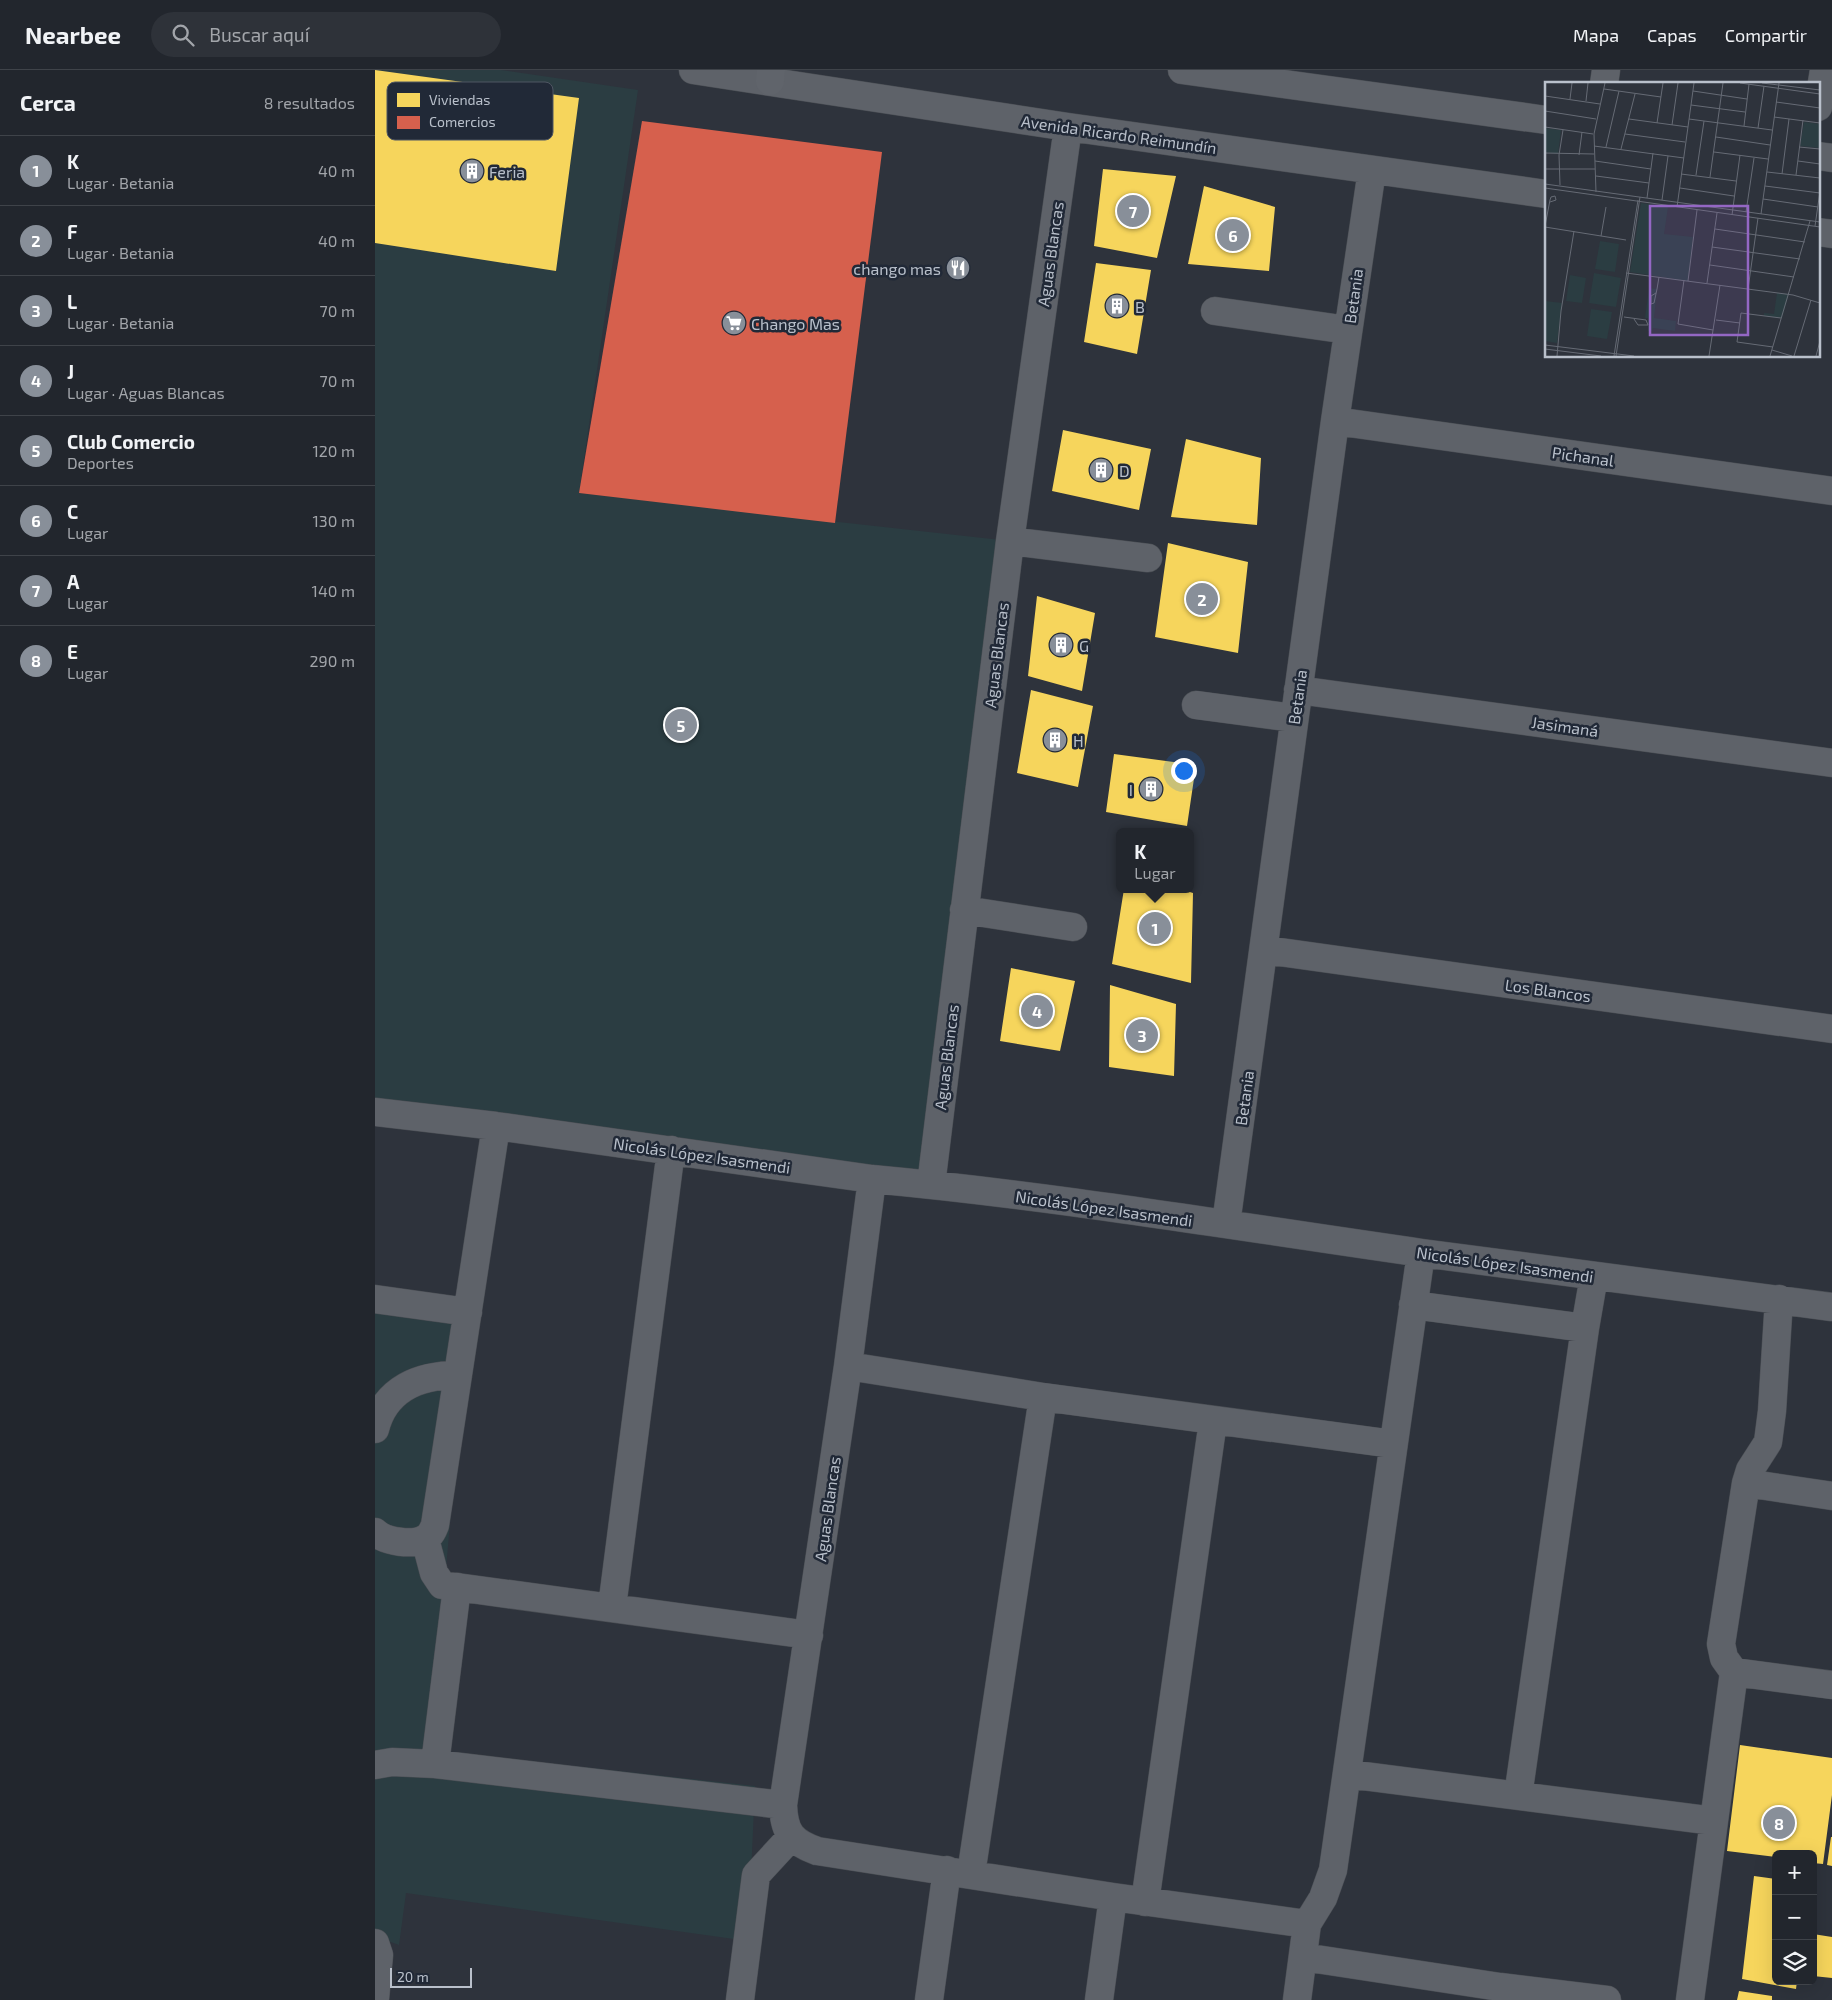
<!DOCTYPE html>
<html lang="es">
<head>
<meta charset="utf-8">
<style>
  body { margin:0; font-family:"Exo 2",sans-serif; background:#2e3239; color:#f1f3f6 }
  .controls { position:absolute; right:15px; bottom:15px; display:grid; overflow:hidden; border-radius:8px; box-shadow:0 5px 20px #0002 }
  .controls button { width:45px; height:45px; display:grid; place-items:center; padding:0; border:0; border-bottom:1px solid #3f4349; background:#22262d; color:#f1f3f6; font:25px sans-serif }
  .scale { position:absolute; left:15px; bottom:12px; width:82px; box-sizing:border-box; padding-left:5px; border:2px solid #b9c0cb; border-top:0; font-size:14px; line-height:18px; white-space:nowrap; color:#b9c0cb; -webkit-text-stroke:4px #212937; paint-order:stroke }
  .you { position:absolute; left:808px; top:700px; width:18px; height:18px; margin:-12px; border:4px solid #fff; border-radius:50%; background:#1a73e8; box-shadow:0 0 0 8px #1a73e833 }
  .badge { display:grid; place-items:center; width:32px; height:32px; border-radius:50%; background:#888f99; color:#fff; font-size:16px; font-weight:700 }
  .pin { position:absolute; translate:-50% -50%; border:2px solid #fff; box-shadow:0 1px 5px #0006 }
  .popup { position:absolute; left:741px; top:758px; width:78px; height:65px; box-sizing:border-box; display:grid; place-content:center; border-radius:8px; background:#22262d; filter:drop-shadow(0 1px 4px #0005); font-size:16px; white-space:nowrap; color:#a2a5aa }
  .popup b { font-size:19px; color:#f1f3f6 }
  .popup::after { content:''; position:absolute; left:50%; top:100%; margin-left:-10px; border:10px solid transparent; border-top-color:#22262d }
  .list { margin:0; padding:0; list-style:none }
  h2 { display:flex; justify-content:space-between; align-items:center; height:65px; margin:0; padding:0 20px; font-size:21px }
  h2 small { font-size:16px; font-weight:400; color:#a2a5aa }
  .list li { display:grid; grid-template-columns:32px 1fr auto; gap:15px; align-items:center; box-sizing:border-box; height:70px; padding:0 20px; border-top:1px solid #3f4349 }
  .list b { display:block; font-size:19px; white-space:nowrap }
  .list p { margin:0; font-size:16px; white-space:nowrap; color:#a2a5aa }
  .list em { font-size:16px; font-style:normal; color:#a2a5aa }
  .icon { flex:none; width:28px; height:28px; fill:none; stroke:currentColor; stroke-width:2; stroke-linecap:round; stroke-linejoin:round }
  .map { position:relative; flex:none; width:1457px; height:1930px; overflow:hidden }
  header { display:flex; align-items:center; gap:30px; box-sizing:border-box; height:70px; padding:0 25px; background:#22262d; border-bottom:1px solid #3f4349 }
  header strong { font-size:24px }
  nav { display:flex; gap:28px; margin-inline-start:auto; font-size:18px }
  .search { width:350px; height:45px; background:#2e3239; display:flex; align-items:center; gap:12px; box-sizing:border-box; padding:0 18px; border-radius:28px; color:#a2a5aa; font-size:19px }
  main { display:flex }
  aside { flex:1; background:#22262d }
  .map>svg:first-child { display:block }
</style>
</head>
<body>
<header>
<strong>Nearbee</strong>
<div class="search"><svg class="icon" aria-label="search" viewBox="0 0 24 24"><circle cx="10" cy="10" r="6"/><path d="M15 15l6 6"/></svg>Buscar aquí</div>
<nav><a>Mapa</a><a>Capas</a><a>Compartir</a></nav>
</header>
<main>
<aside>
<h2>Cerca<small>8 resultados</small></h2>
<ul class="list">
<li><span class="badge">1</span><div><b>K</b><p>Lugar · Betania</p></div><em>40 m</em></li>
<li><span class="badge">2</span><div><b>F</b><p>Lugar · Betania</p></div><em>40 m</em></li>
<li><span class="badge">3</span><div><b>L</b><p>Lugar · Betania</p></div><em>70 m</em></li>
<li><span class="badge">4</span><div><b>J</b><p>Lugar · Aguas Blancas</p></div><em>70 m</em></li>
<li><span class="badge">5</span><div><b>Club Comercio</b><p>Deportes</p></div><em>120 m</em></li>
<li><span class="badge">6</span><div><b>C</b><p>Lugar</p></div><em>130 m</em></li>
<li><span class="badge">7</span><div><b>A</b><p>Lugar</p></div><em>140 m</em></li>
<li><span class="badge">8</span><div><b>E</b><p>Lugar</p></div><em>290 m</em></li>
</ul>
</aside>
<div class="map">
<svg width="1457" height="1930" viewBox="0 0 1457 1930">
  <rect width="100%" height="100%" fill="#2e333c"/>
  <path fill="#2b3d42" d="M0,0H126L263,20L204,423L635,471L556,1115L0,1029Z
    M0,1238L93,1249L55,1680L380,1716L373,1871L31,1823L24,1875L13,1871L0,1870Z"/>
  <path fill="#f6d55c" d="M0,0L204,28L181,201L0,173Z
    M728,99L801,106L782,188L719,176Z
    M829,116L900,137L894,201L813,194Z
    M721,193L776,200L762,284L709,272Z
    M688,360L776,379L764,440L677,421Z
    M811,369L886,388L882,455L796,447Z
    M793,473L873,492L863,583L780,567Z
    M662,526L720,543L707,621L653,606Z
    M656,620L718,636L703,717L642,703Z
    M739,684L821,695L812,756L731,742Z
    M749,819H805L818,823L816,913L737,894Z
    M636,898L700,911L685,981L625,971Z
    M735,915L801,934L799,1006L734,997Z
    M1365,1675L1457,1688V1725L1448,1794L1438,1793V1784H1401V1787L1352,1781Z
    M1456,1767H1457V1796L1452,1795Z
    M1379,1806L1401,1809V1911H1422L1421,1919L1367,1909Z
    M1438,1864L1457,1867V1908L1438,1906Z
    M1364,1921L1397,1926V1930H1362Z"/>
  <path fill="#d6604d" d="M267,51L507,82L460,453L204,423Z"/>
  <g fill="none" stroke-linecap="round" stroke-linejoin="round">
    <g stroke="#4a4e54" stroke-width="29">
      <path id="minor" d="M318,0L693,57L1171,124
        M807,0L1171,50
        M1229,14L1231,0
        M1443,37L1449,0
        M1443,86L1457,88
        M1443,162L1457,164
        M840,241L973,260
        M960,351L1457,421
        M635,471L773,488
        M923,620L1457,693
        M821,635L919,648
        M589,840L698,857
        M890,880L1457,959
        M0,1042L121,1056L497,1109C681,1126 864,1157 1047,1183C1183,1202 1320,1218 1457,1237
        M497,1109L473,1296L408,1735C409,1763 417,1772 442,1781L738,1827L932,1854
        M556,1115L635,471L693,57
        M851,1154L960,351L997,100
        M0,1229L93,1242
        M1038,1235L1210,1258
        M473,1296L668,1327L1018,1374
        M0,1359C10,1318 45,1305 83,1305
        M1371,1413L1457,1426
        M0,1462C10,1472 39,1476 51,1468C56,1465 58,1460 60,1455L121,1056
        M50,1469L59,1503L67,1515L434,1565
        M237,1537L296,1080
        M1359,1602L1457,1615
        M60,1694L82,1517
        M0,1695L17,1692L60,1694L408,1735
        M973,1704L1339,1751
        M1143,1726L1210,1258L1219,1206
        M596,1804L668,1327
        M770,1832L838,1351
        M0,1873L4,1885L0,1929
        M928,1887L1125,1917L1232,1930
        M365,1930L381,1805L416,1767
        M554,1930L572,1800
        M724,1930L738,1827
        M922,1930L932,1854L948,1828L958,1800L1046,1183
        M1315,1930L1359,1602L1349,1588L1346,1574L1371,1413L1375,1400L1393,1372L1397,1341L1404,1229"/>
    </g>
    <g stroke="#4c5058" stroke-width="29">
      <path id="major" d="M395,11L396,0"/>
    </g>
    <use href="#minor" stroke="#5e6269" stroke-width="28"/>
    <use href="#major" stroke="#60646b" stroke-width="28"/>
  </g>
  <defs>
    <g id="building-disc" transform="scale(1.25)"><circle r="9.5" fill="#888f99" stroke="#212937"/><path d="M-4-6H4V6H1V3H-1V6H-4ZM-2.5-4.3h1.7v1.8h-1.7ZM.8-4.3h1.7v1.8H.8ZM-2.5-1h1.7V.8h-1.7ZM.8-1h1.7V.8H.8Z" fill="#fff"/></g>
    <g id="restaurant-disc" transform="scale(1.25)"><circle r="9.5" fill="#888f99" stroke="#212937"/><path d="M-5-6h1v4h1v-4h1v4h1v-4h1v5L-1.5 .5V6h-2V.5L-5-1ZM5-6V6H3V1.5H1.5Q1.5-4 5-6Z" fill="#fff"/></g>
    <g id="supermarket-disc" transform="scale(1.25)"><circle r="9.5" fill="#888f99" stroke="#212937"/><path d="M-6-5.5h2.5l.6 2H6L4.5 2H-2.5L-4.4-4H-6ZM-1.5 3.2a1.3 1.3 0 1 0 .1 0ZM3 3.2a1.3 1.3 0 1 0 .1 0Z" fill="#fff"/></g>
  </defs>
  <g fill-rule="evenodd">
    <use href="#building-disc" x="97" y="101"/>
    <use href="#restaurant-disc" x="583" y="198"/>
    <use href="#building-disc" x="742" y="236"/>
    <use href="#supermarket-disc" x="359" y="253"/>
    <use href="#building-disc" x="726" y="400"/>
    <use href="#building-disc" x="686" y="575"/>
    <use href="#building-disc" x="680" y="670"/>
    <use href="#building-disc" x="776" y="719"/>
  </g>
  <g text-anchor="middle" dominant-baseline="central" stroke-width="5" stroke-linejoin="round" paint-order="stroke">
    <g font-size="16" fill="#b9c0cb" stroke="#212937">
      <text transform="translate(744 64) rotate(8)">Avenida Ricardo Reimundín</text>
      <text transform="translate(675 184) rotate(-82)">Aguas Blancas</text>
      <text transform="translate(978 226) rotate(-82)">Betania</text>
      <text transform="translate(1208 386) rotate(8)">Pichanal</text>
      <text transform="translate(621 585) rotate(-83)">Aguas Blancas</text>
      <text transform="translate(922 627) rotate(-82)">Betania</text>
      <text transform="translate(1190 656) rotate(8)">Jasimaná</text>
      <text transform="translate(1173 920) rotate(8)">Los Blancos</text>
      <text transform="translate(571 987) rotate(-83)">Aguas Blancas</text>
      <text transform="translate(869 1028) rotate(-82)">Betania</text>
      <text transform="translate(327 1085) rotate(8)">Nicolás López Isasmendi</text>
      <text transform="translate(729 1138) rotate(8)">Nicolás López Isasmendi</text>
      <text transform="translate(1130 1194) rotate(8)">Nicolás López Isasmendi</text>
      <text transform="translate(452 1439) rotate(-82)">Aguas Blancas</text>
    </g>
    <g font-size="16" fill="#b9c0cb" stroke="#212937" text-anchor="start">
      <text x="114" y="101">Feria</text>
      <text x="566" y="198" text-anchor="end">chango mas</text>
      <text x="760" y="236">B</text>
      <text x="376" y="253">Chango Mas</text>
      <text x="744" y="400">D</text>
      <text x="704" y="575">G</text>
      <text x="698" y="670">H</text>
      <text x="758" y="719" text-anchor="end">I</text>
    </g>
  </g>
  <g transform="translate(1170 12)">
    <rect width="275" height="275" fill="#2e333c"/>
    <path d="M259,40L275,42V66L255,64ZM0,46L16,48L13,72L0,70ZM96,121L123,125L119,152L148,155L143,199L85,190ZM55,159L74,162L70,190L50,187ZM49,191L76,196L71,225L44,221ZM25,193L41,196L37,221L21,219ZM104,206L112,207L109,236L131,239L130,249L108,246L107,249H103V236H100ZM232,211L244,212L237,236L219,234V231L229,232ZM0,219L17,221L12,261L0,259ZM46,227L67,230L62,257L42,254Z" fill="#2b3d42"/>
    <path fill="none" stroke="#666b75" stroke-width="1" d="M195,1L275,12M217,1L275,8M59,7L116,15M148,9L202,17M0,14L55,22M25,17L27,1M41,19L43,1M231,20L275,26M146,23L200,30M0,29L51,37M229,35L275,41M84,37L143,45M144,37L227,48M112,41L118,1M127,43L133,1M199,44L204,2M0,45L48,52M213,46L219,4M80,52L140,60M171,55L225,63M49,64L139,76M61,65L74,9M254,65L275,67M76,67L90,12M169,70L223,77M0,71L49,72M34,73L37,50M50,79L106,87M253,79L275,82M0,87H50M222,90L275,96M136,92L191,99M237,92L244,37M151,93L159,39M251,93L258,38M51,94L104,101M165,95L178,1M0,102L275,140M15,103L14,73L18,48M220,104L275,111M0,106L275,145M135,106L189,114M51,110L49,52L60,1M102,116L108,71M218,117L273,125M117,118L123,74M132,125L149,1M201,130L209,76M216,132L234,1M187,133L195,73M270,144L275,109M0,145L81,158M0,146V144L5,118L6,115L10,114L11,118L5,120M170,147L260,160M56,154L61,125M167,165L255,177M165,183L249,195M81,191L248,213L275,221M139,198L133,242L168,248M143,199L152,128M162,201L172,131M203,207L213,136M111,211L106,214V222L109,221L112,207L114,195M79,235L101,238L103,243H93L89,237M171,238L195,241M0,263L89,274M228,265L192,260L196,231L236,236M0,267L56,274M227,268L247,274M12,274L16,229L29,149M69,274L93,118M71,274L95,115M164,274L175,203M225,274L265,139M249,274L266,218M271,274L275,259"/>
    <path fill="#9467c4" fill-opacity="0.15" stroke="#9467c4" stroke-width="2.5" d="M105,124H203V253H105Z"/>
    <rect width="275" height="275" fill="none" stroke="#b9c0cb" stroke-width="2.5"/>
  </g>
  <rect x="12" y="12" width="166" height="58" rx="8" fill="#212937" stroke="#4f5663" stroke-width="1"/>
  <rect x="22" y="23" width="23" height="14" fill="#f6d55c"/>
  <rect x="22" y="46" width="23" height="13" fill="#d6604d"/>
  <g font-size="14" fill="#b9c0cb">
    <text x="54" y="35">Viviendas</text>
    <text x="54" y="57">Comercios</text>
  </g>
</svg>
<div class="controls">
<button>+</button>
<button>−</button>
<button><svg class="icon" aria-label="layers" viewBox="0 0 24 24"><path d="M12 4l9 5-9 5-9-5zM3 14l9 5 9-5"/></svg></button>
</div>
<div class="scale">20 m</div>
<div class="you"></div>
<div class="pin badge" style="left:780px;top:858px">1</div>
<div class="popup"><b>K</b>Lugar</div>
<div class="pin badge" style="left:827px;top:529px">2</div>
<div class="pin badge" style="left:767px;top:965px">3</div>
<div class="pin badge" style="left:662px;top:941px">4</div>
<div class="pin badge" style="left:306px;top:655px">5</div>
<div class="pin badge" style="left:858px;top:165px">6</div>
<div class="pin badge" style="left:758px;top:141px">7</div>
<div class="pin badge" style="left:1404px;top:1753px">8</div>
</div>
</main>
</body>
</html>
